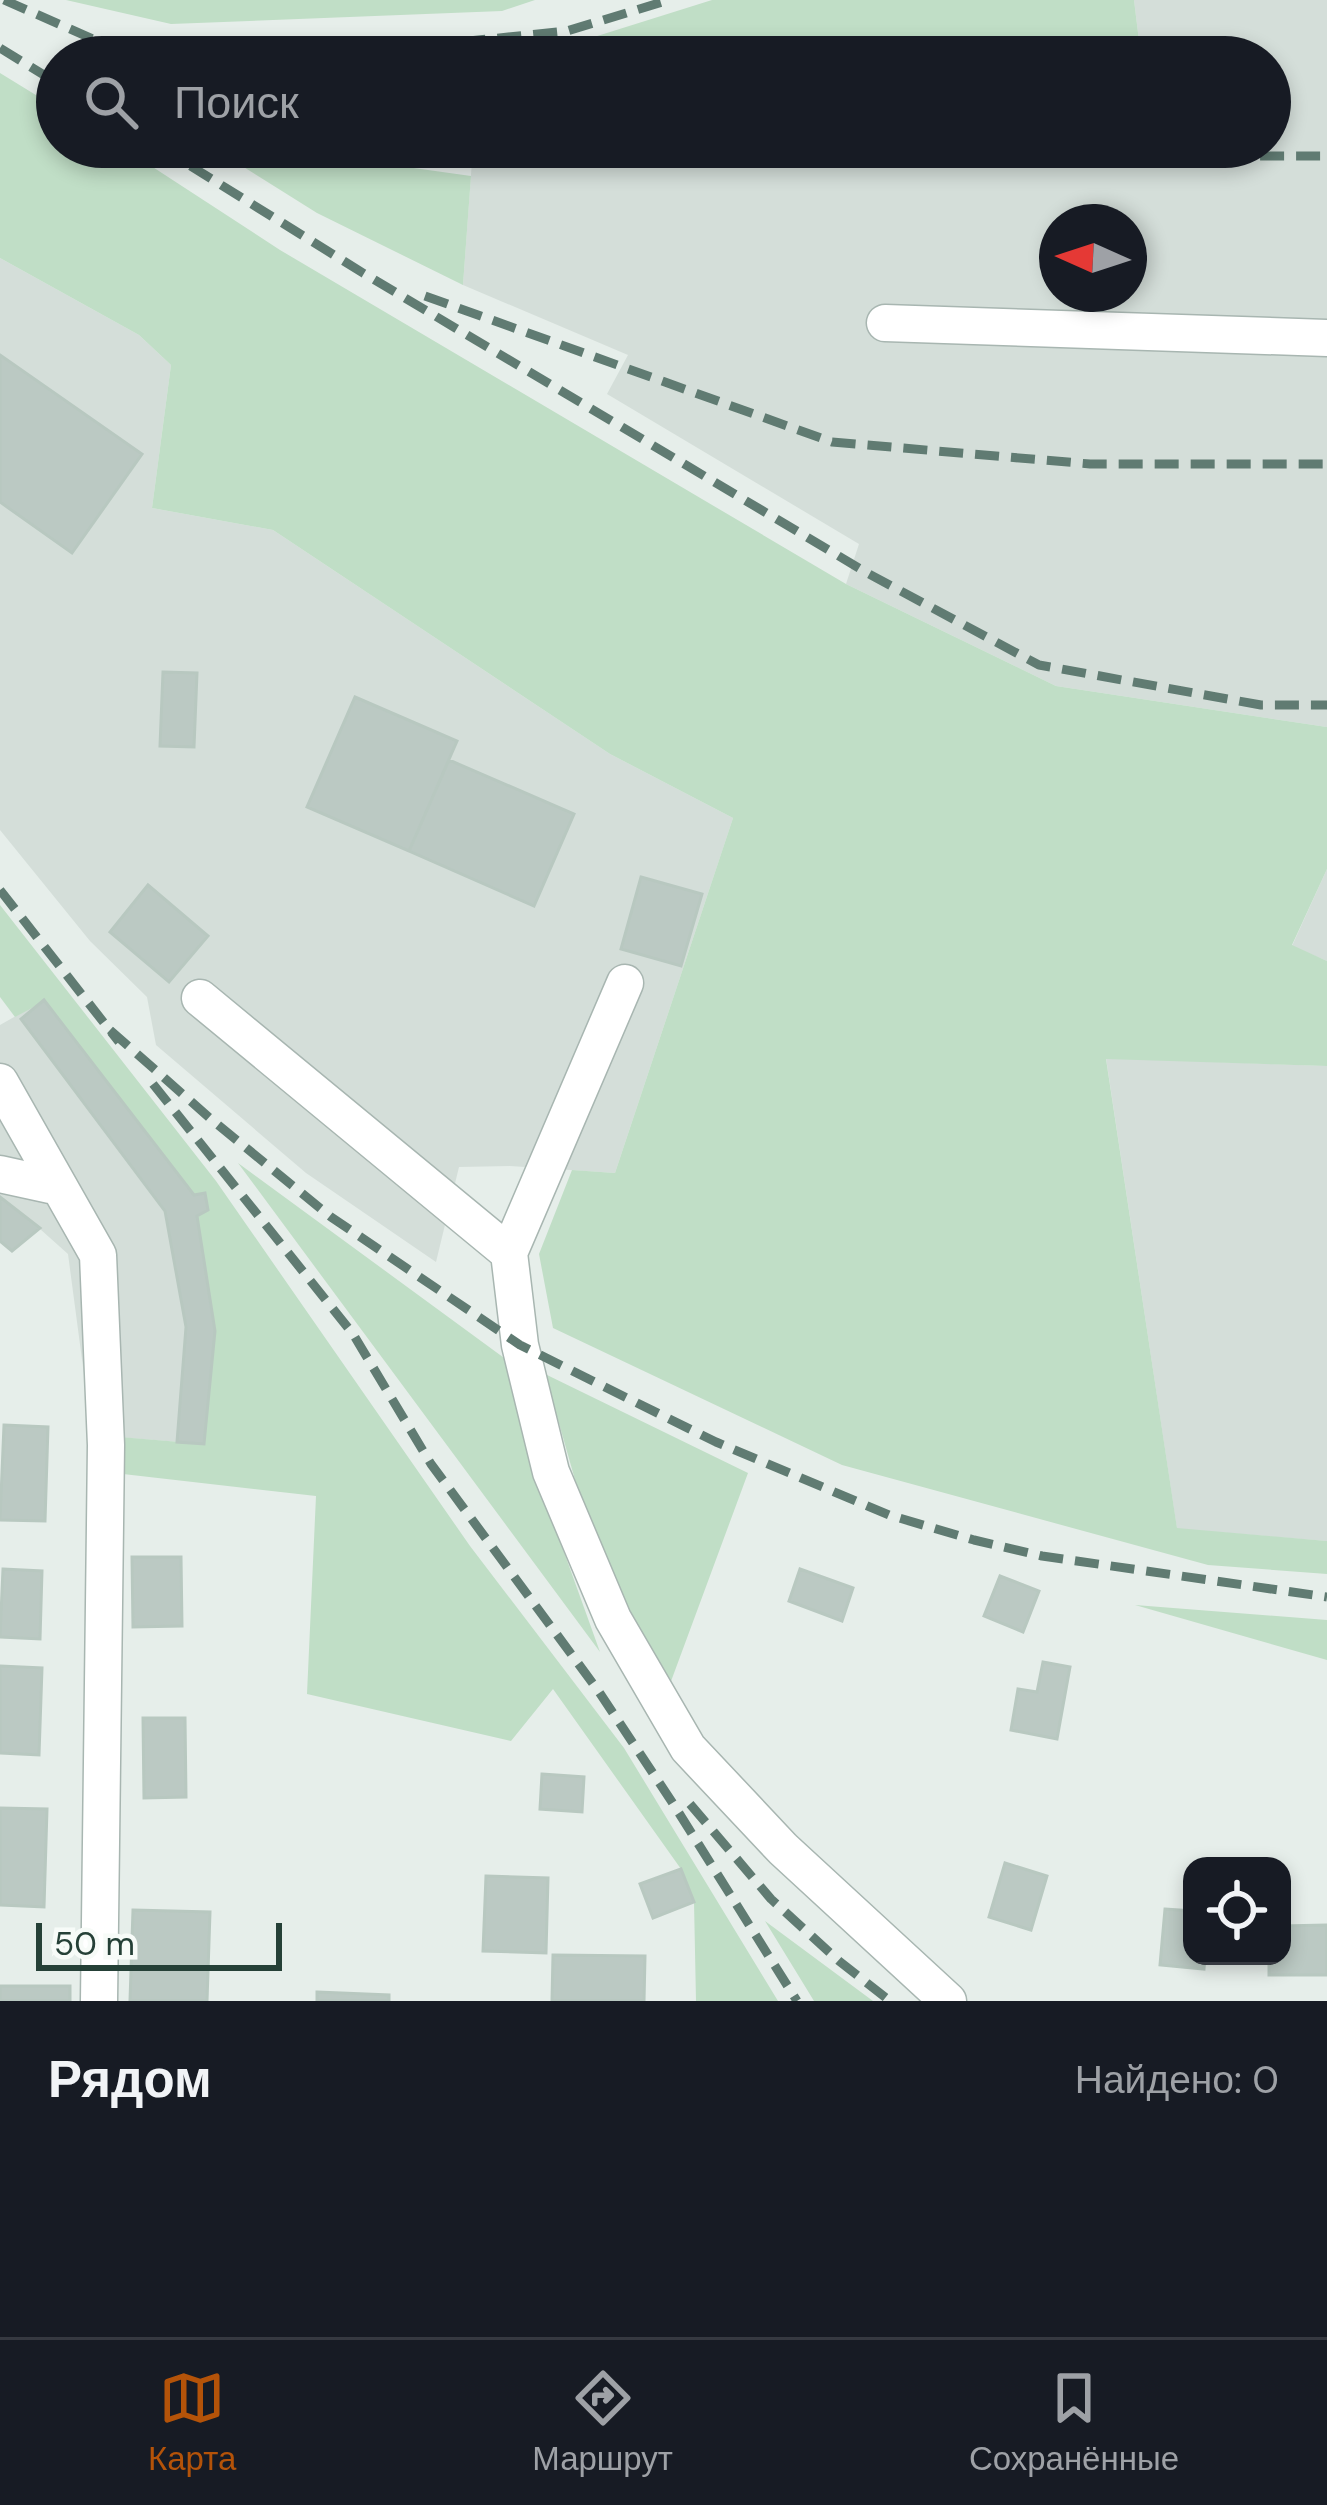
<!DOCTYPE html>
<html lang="ru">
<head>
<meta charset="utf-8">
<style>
  body { margin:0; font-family:"DM Sans",sans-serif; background:#20242c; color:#f1f3f6 }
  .controls { position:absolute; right:36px; bottom:36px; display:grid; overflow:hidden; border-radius:24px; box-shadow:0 6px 18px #0003 }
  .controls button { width:108px; height:108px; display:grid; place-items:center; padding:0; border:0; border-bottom:3px solid #363941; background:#171b24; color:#f1f3f6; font:60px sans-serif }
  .compass { position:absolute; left:1039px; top:204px; width:108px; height:108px; border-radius:50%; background:#171b24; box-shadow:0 6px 18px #0003; rotate:273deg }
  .scale { position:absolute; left:36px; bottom:30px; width:246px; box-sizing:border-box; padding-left:12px; border:6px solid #254037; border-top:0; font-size:33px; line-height:42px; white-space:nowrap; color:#254037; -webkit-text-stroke:9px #f7fbf8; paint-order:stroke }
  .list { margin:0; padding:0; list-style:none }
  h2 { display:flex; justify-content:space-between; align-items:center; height:156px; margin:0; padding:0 48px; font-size:51px }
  h2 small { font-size:39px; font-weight:400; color:#9ea1a6 }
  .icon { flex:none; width:66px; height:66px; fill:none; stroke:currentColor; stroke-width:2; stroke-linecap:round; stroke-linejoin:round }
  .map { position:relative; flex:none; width:1327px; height:2001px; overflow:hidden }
  .search { position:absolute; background:#171b24; box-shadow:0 6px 18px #0003; left:36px; right:36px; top:36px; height:132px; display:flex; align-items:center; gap:30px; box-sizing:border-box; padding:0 42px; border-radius:66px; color:#9ea1a6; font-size:45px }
  .sheet { height:336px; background:#171b24 }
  nav { display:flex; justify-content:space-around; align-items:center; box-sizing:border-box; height:168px; border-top:3px solid #363941; background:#171b24; font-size:33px; color:#9ea1a6 }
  nav a { display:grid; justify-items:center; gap:6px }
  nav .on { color:#b45309 }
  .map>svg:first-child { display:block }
</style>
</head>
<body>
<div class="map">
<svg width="1327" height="2001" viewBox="0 0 1327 2001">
  <rect width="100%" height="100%" fill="#e6eeea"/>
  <path fill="#d4ded9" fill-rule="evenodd" d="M1134,0H1327V727L1056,686L846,584L859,544L607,394L628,355L463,285L473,147H1270V57H1141ZM1057,222H1129V294H1057Z
    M0,258L139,335L171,365L152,508L273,530L610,754L733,818L615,1173L510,1166L459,1167L436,1262L306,1173L156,1045L147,997L90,941L0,830Z
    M1327,869V961L1292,946Z
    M44,1000L194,1195L215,1331L204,1444L92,1435L68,1254L40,1229L12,1251L0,1241V1025Z
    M1106,1058L1327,1066V1541L1177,1529Z"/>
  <path fill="#c0dec6" d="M66,0H535L502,11L171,24Z
    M712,0H1134L1141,57H471L559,48Z
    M0,73L57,108V147H122L280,250L846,584L1056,686L1327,727V869L1292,945L1327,961V1066L1106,1059L1177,1528L1327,1541V1574L1208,1565L842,1465L553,1328L539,1254L572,1170L615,1173L733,818L610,754L273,530L152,508L171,365L139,335L0,258Z
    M212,147H263L471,176L463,285L317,213Z
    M0,905L216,1181L470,1546L624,1748L778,2001H696L694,1902L681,1869L553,1689L511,1741L307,1694L316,1496L123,1474L120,1437L204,1444L215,1331L197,1216L208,1210L205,1194L194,1195L45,1001L15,1017L0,997Z
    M238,1163L511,1363L537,1477L600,1652Z
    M545,1374L748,1473L670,1684L593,1543Z
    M1135,1605L1327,1620V1660Z
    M765,1921L873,2001H814Z"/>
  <path fill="#bbc9c3" stroke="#b8c8c0" stroke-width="3" d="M0,355L142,454L72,553L0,502Z
    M163,672L197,673L194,747L160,746Z
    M355,697L457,741L409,851L307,807Z
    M449,760L574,814L534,906L409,851Z
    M641,877L702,894L681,966L621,949Z
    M148,885L208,936L169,982L110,932Z
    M44,1000L194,1195L205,1193L208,1210L197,1216L215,1331L204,1444L177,1442L186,1327L165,1211L21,1019Z
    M0,1197L40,1228L12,1251L0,1241Z
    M4,1425L48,1427L45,1521L0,1520Z
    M132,1557H181L182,1626L133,1627Z
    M3,1569L42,1571L40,1639L0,1637Z
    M800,1569L853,1588L842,1621L789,1601Z
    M1000,1576L1039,1591L1023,1632L984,1616Z
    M1043,1662L1070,1667L1057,1739L1011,1730L1018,1689L1037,1692Z
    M0,1666L42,1668L39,1755L0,1753Z
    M143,1718H185L186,1797L144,1798Z
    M542,1774L584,1777L582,1812L540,1809Z
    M0,1808L47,1809L44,1907L0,1905Z
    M1005,1863L1047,1876L1031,1930L989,1917Z
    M681,1869L694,1902L653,1918L640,1884Z
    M486,1876L548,1878L546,1953L483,1951Z
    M1165,1909L1192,1911V1956H1205L1204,1969L1160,1965Z
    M133,1910L210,1912L207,2001H130Z
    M1327,1925V1975H1269V1956H1282V1926Z
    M553,1955L645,1956L644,2001H552Z
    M0,1986H70V2001H0Z
    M317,1992L389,1995V2001H317Z"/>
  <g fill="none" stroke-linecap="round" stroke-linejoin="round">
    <g stroke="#a8b6b1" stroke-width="39">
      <path id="minor" d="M885,323L1327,338
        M625,983L509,1253L520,1345L551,1472L613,1619L688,1748L783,1849L948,2001
        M200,998L509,1253
        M0,1082L98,1255L106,1445L99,2001
        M0,1174L59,1187"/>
    </g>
    <use href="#minor" stroke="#fff" stroke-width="36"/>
    <path stroke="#607b72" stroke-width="9" stroke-dasharray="24 12" stroke-linecap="butt" d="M4,0L109,46L342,54L567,31L669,0
      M0,48L57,83
      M160,147L363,273L869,574L1039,665L1261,705H1327
      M361,147L416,157L1327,156
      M425,296L832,442L1090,464H1327
      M0,890L119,1042
      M110,1030L212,1120L331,1217L520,1345L716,1442L889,1515L974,1540L1042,1556L1327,1597
      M153,1084L353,1334L431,1464L597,1689L672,1802L797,2001
      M690,1804L771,1899L839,1961L890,2001"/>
  </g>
</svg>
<div class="controls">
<button><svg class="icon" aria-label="locate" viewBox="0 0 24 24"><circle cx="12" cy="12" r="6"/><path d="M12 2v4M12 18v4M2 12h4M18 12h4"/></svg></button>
</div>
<svg class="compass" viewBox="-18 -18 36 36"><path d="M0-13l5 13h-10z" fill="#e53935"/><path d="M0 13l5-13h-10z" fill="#9ea1a6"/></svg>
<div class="scale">50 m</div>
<div class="search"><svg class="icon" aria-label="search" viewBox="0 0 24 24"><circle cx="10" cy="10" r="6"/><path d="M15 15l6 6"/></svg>Поиск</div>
</div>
<section class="sheet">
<h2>Рядом<small>Найдено: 0</small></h2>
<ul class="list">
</ul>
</section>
<nav>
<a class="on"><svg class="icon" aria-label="map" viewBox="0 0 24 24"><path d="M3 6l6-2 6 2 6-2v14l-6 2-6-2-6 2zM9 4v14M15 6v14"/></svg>Карта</a>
<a><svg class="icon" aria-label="directions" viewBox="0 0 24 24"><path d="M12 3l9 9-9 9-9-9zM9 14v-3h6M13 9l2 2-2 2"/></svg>Маршрут</a>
<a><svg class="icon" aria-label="saved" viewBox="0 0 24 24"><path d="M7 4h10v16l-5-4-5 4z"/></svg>Сохранённые</a>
</nav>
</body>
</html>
